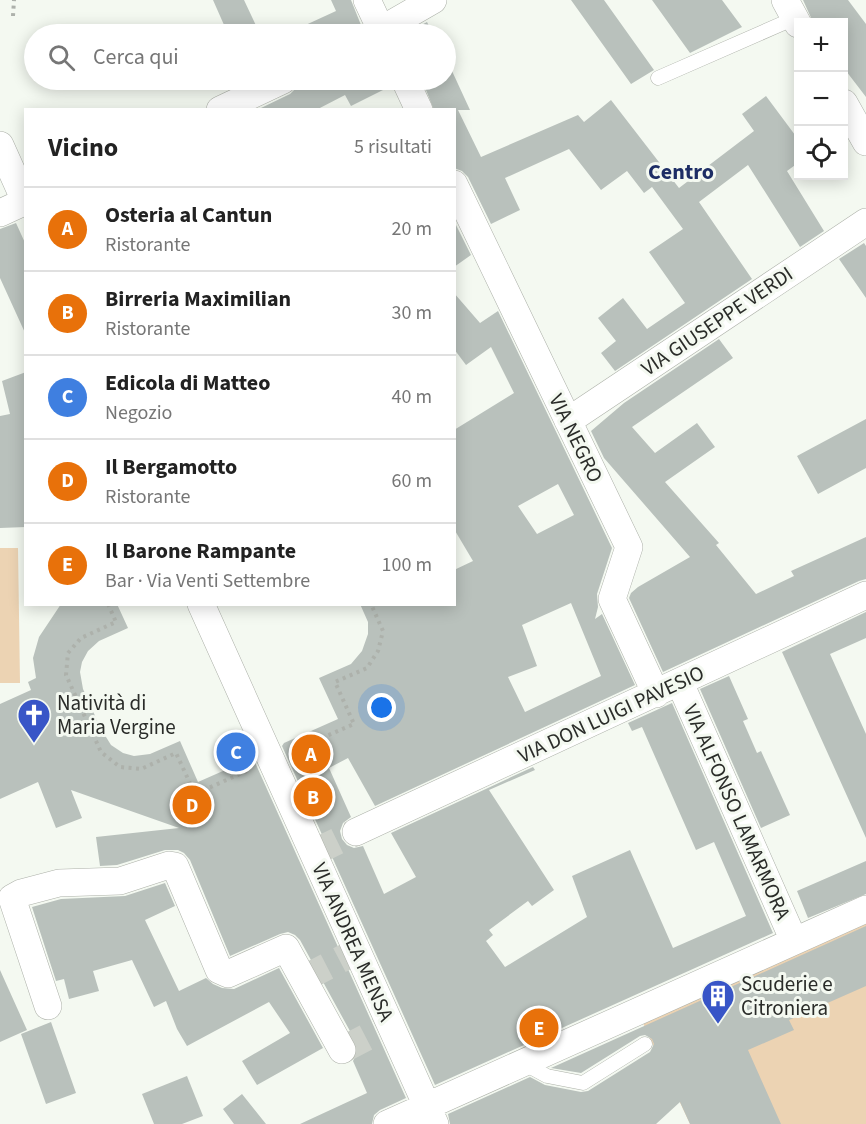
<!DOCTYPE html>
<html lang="it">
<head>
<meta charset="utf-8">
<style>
  body { margin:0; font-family:"Source Sans 3",sans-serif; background:#f2f2f2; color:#222 }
  .controls { position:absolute; right:18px; top:18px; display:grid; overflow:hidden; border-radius:0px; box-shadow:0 3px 15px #0003 }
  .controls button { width:54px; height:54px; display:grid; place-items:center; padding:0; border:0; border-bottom:2px solid #e0e0e0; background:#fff; color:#222; font:30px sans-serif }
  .you { position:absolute; left:382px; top:708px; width:21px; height:21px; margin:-15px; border:4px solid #fff; border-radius:50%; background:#1a73e8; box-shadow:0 0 0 9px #1a73e833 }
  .badge { display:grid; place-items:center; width:39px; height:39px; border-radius:50%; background:#7c3aed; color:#fff; font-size:20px; font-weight:700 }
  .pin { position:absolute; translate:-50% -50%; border:3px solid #fff; box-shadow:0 2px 6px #0006 }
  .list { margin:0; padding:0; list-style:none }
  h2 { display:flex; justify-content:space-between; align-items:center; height:78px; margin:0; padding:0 24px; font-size:26px }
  h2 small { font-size:20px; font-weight:400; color:#767676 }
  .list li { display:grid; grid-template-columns:39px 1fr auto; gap:18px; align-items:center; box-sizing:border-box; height:84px; padding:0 24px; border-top:2px solid #e0e0e0 }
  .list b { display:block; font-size:22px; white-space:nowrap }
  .list p { margin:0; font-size:20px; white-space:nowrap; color:#767676 }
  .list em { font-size:20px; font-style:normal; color:#767676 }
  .icon { flex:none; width:33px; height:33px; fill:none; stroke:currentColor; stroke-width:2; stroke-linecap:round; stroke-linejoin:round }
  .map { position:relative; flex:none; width:866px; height:1124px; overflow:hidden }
  .search { position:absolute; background:#fff; box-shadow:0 3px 15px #0003; left:24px; top:24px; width:432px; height:66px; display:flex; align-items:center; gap:15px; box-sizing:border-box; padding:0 21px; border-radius:33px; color:#767676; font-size:22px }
  .panel { position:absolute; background:#fff; box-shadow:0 3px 15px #0003; left:24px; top:108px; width:432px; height:498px; border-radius:0px }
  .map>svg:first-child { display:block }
</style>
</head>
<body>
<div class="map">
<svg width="866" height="1124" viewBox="0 0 866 1124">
  <rect width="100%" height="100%" fill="#f4f9f1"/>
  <path fill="#ecd3b3" d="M0,548H18L20,683H0Z
    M866,919V1124H690L641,1019Z"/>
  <path fill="#b9c1bc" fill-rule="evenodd" d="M213,0H244L260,34H228Z
    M331,0H351L361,25L360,28L346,34H286L336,11Z
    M571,0H604L654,70L631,84Z
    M652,0H722L742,27L690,53Z
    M803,0H848L866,24V97L843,67V22H813Z
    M427,22L433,34H405Z
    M446,58L470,110H458L481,157L578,115L584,122L611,100L679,188L754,131L742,114L766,96L798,139V163L787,171L824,231L800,247L748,165L699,202L752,279L615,371L601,353L616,341L598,318L623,298L647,329L685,303L649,252L683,229L652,187L644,193L627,171L601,190L569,149L505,178L520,210L491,224L468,177L462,171L454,168V110H434L422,80H446Z
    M298,80H389L391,86L351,106L345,95L316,110H262L261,108L290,94L296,88Z
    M454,221L471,255L454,267Z
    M16,223L26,245V335L0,278V229Z
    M864,243L866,246V298L839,259Z
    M454,293L480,323L498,311L612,548L597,594L598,607L595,619L602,614L635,685L375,806L348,758L329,768L351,817L343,823L340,831L342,839L347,845L354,848L363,846L384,894L416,877L391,833L533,767L535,770L489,790L554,890L532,906L528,901L489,930L493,935L486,941L505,967L587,917L572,876L630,850L673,948L746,916L714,842L696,850L642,727L632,731L628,723L672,703L773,933L435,1085L282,746L284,743L338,719L319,678L351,664L362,651L368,634V622L360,604H454V570L473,561L454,529V430L514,393L491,347L466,365L454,349ZM558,484L574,515L537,534L518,506ZM571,603L601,676L525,712L508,677L537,666L522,625Z
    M719,339L733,358L632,427L655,453L697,423L715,447L665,482L719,543L716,545L756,594L794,576L791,571L866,537V579L859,581L663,672L629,598L631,593L638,587L690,557L604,458L591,431L624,403Z
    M26,372V527L0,528V416L10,414L2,381Z
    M866,419V468L818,494L797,456Z
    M61,604H117L128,628L99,641L88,651L82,662L80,672L83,689L101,729L111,745L123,753L134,756L150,754L180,741L198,782L232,767L225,748L242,741L249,760L253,758L406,1098L380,1110L374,1115L372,1124H300L367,1093L353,1061L358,1051L356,1042L300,940L295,935L288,932L280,934L230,956L190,860L184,853L178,850H165L117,865L100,866L96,837L179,828L71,790L82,818L56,828L38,782L0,799V704L31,690L28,682L36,678L33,658L39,637Z
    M866,612V638L830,654L866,734V838L782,652Z
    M729,676L748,719L743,721L757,753L761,751L790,815L761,828L700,689Z
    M866,861V894L808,918L797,891Z
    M165,883L175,906L145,920L179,991L206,978L213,984L222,988L234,989L279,968L323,1048L257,1085L242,1061L290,1033L269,1002L187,1046L177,1029L166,1001L154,1007L132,960L93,971L99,991L69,999L64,979L56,981L32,907L61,899L125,896Z
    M866,926V986L789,1020L794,1030L748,1050L781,1124H690L680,1102L656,1124H450L448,1114L530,1077L545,1085L581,1092L588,1091L650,1052L654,1044L652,1039L645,1035L640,1036L581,1073L551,1068Z
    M0,970L27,1030L0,1042Z
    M51,1022L76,1093L46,1104L21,1034Z
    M187,1076L203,1116L182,1124H154L142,1094Z
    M242,1094L266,1124H234L223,1109Z"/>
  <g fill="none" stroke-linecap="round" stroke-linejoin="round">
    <path stroke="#ccd0c9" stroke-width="27" stroke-dasharray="27 14" stroke-linecap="butt" d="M313,853L356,832
      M303,979L357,951
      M342,1050L390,1025"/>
    <g stroke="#adb1a9" stroke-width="15">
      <path id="lane" d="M658,78L795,18
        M523,1063L547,1076L583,1083L645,1044"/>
    </g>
    <g stroke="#adb1a9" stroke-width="28">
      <path id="street" d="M367,0L383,34
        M785,0L798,24
        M374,34L433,0
        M405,80L419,110
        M844,103L866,142
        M220,110L283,80
        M0,145L26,203
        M454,184L629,547L612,599L656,694
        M0,213L26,201
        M568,421L866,222
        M201,604L435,1124
        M680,683L794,941
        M356,832L866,595
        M48,1006L12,898L21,893L59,883L120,881L169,865L175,866L219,970L228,974L286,948L342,1050
        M387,1124L866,909"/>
    </g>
    <path stroke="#adb1ab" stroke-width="4" stroke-dasharray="3 4.5" stroke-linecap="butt" d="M13,16L14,0
      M108,604L116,622L81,638L68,653L66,675L101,752L120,767L141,769L176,753L195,794L249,770
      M294,750L354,724L335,682L367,668L378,651L383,631L371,604"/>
    <use href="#lane" stroke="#fff" stroke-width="14"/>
    <use href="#street" stroke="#fff" stroke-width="27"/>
  </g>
  <defs>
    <g id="church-pin" transform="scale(1.725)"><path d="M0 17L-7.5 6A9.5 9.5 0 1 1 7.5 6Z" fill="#3855c7" stroke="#f4f9f1"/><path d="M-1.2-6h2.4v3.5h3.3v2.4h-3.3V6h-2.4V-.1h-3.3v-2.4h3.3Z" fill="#fff"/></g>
    <g id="building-pin" transform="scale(1.725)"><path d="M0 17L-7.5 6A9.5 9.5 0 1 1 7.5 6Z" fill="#3855c7" stroke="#f4f9f1"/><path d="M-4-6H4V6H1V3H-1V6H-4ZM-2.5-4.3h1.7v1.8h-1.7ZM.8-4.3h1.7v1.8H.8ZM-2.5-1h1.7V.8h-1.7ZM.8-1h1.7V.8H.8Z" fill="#fff"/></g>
  </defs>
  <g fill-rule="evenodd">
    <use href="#church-pin" x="34" y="715"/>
    <use href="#building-pin" x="718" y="996"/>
  </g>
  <g text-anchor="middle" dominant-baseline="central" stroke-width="6" stroke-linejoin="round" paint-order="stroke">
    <g font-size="21" fill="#2a2c29" stroke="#f4f9f1">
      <text transform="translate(717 321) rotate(-34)">VIA GIUSEPPE VERDI</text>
      <text transform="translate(576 438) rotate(64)">VIA NEGRO</text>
      <text transform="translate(611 714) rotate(-25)">VIA DON LUIGI PAVESIO</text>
      <text transform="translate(737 812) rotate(66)">VIA ALFONSO LAMARMORA</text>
      <text transform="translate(353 942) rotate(66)">VIA ANDREA MENSA</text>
    </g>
    <g font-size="21" fill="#2a2c29" stroke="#f4f9f1" text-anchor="start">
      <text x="57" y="703">Natività di<tspan x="57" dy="24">Maria Vergine</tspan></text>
      <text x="741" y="984">Scuderie e<tspan x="741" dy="24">Citroniera</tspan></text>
    </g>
    <g font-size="22" font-weight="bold" fill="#1d2d65" stroke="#f4f9f1">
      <text x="681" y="172">Centro</text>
    </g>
  </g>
</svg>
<div class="controls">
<button>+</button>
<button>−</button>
<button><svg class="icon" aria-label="locate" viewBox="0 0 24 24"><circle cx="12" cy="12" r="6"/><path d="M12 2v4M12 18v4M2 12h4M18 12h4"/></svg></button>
</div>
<div class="you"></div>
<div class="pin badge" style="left:311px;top:754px;background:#e8710a">A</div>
<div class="pin badge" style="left:313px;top:797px;background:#e8710a">B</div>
<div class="pin badge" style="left:236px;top:752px;background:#3f7fe0">C</div>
<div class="pin badge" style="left:192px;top:805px;background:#e8710a">D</div>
<div class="pin badge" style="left:539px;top:1028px;background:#e8710a">E</div>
<div class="search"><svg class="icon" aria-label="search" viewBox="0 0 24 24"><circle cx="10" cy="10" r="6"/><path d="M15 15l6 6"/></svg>Cerca qui</div>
<section class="panel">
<h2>Vicino<small>5 risultati</small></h2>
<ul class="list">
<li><span class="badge" style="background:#e8710a">A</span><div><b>Osteria al Cantun</b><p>Ristorante</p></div><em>20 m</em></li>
<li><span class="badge" style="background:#e8710a">B</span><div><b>Birreria Maximilian</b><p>Ristorante</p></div><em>30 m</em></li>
<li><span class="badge" style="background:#3f7fe0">C</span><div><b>Edicola di Matteo</b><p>Negozio</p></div><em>40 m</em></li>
<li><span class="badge" style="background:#e8710a">D</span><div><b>Il Bergamotto</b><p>Ristorante</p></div><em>60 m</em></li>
<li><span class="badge" style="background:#e8710a">E</span><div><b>Il Barone Rampante</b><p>Bar · Via Venti Settembre</p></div><em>100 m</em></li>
</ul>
</section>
</div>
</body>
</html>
